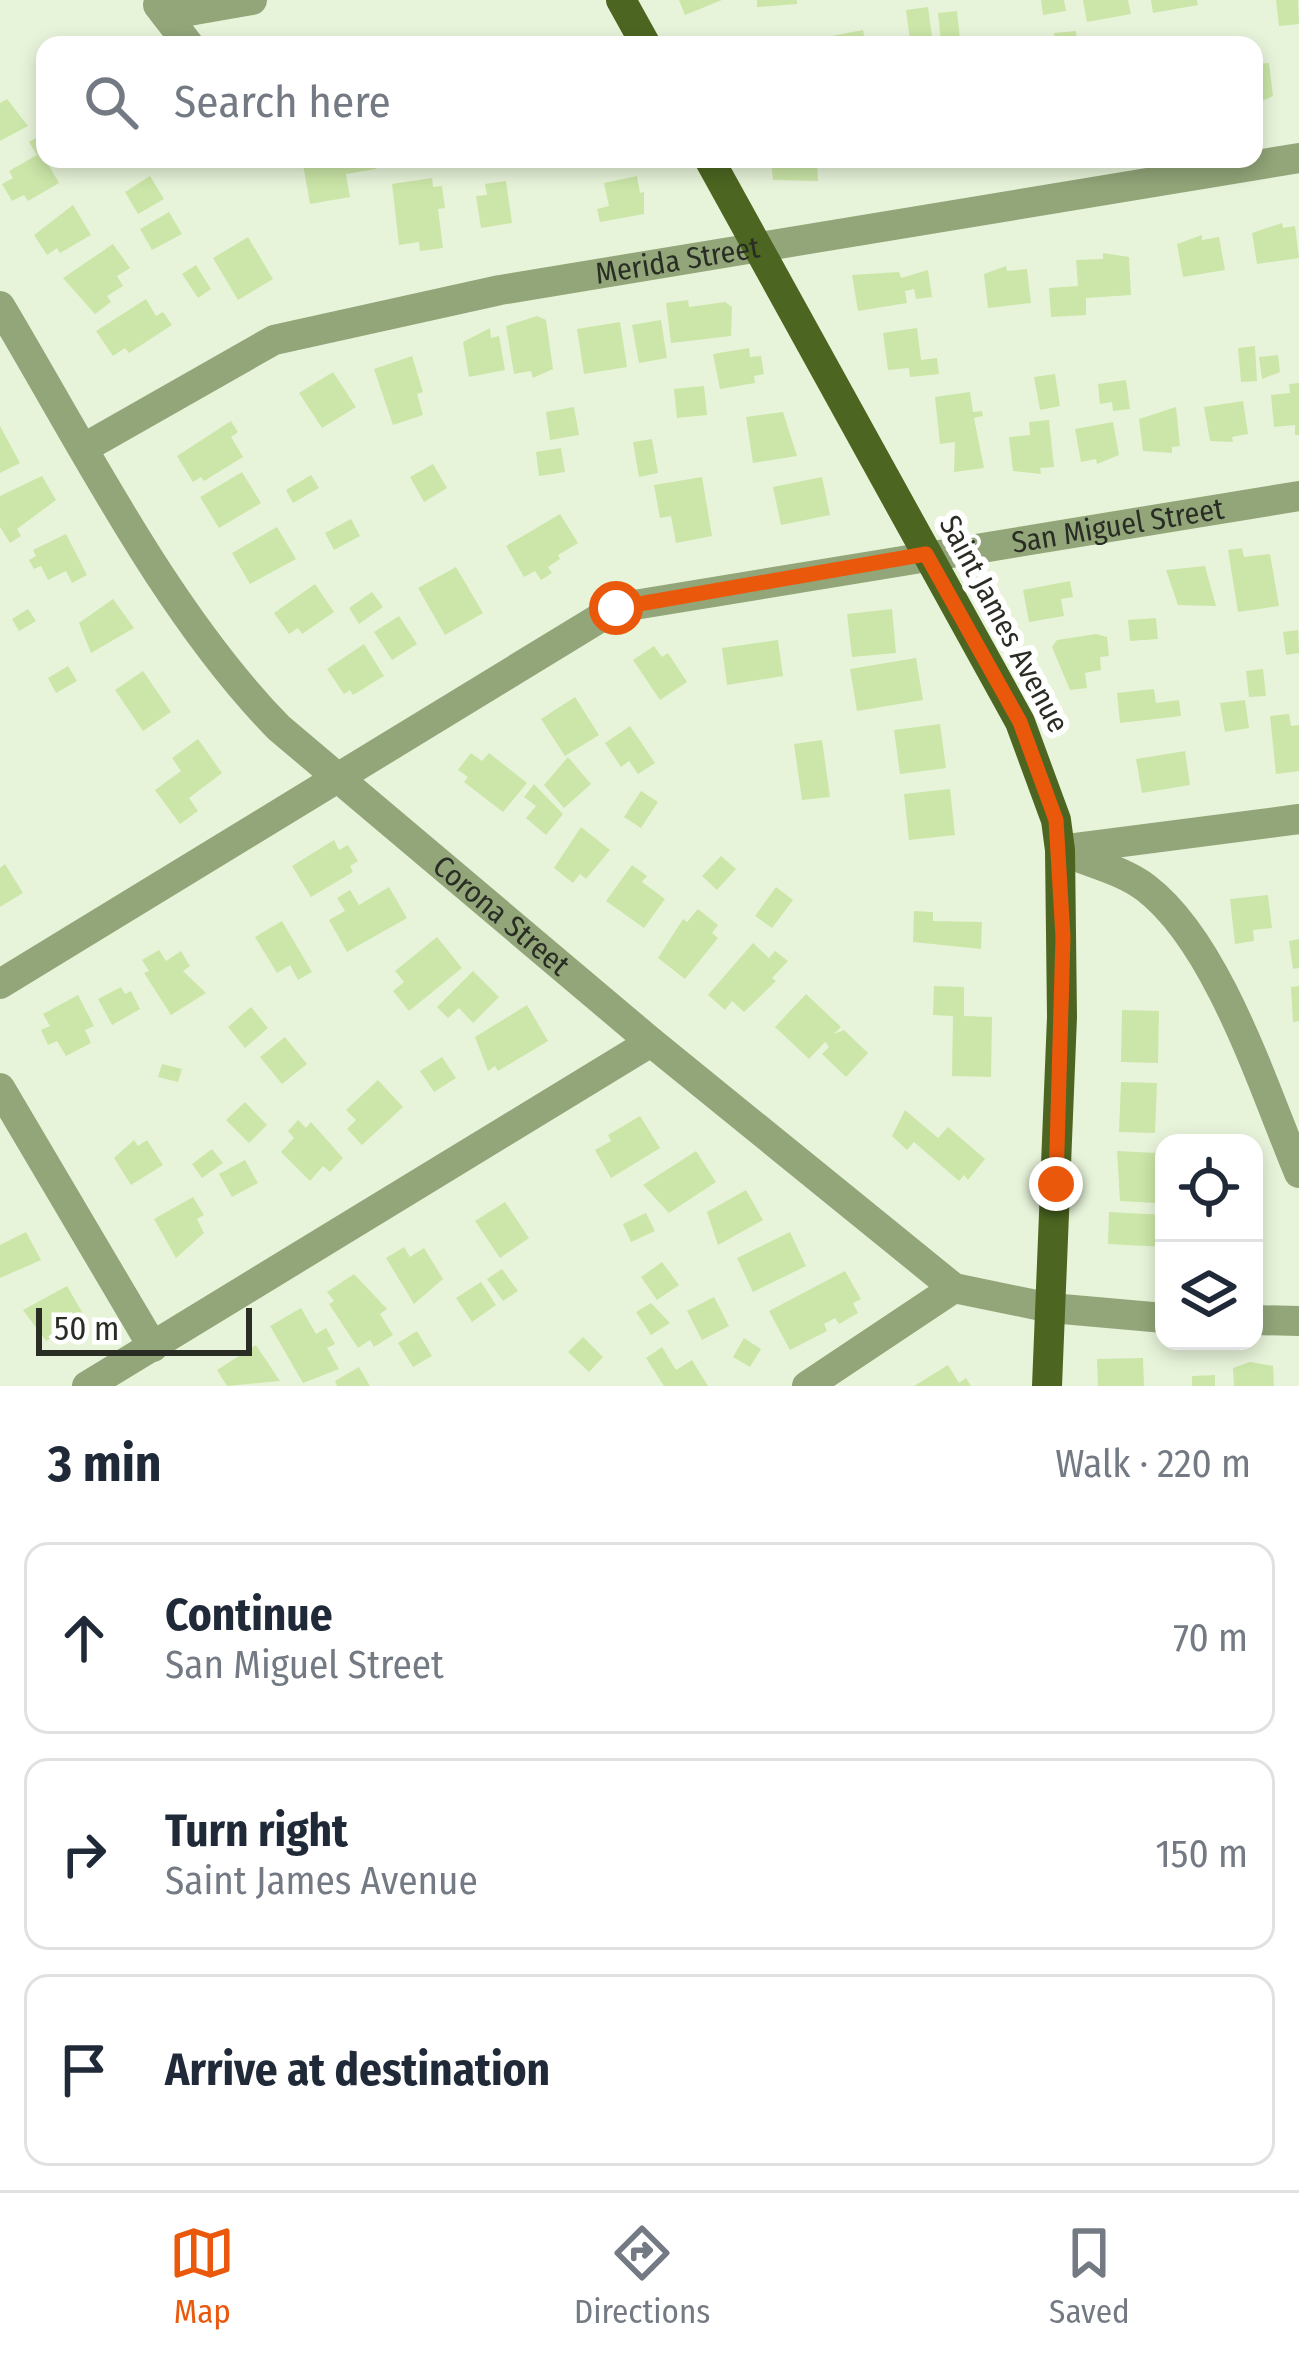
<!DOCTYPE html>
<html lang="en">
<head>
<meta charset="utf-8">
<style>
  body { margin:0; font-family:"Fira Sans Condensed",sans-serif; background:#f2f2f3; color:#1f2937 }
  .controls { position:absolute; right:36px; bottom:36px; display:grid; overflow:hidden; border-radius:24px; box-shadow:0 6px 18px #0003 }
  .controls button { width:108px; height:108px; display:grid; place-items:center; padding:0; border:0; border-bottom:3px solid #e0e1e3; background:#fff; color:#1f2937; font:60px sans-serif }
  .scale { position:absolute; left:36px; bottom:30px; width:216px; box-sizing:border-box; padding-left:12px; border:6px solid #292d24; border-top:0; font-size:33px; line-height:42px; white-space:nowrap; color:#292d24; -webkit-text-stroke:9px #fff; paint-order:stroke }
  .stop { position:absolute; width:36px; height:36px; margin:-27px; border:9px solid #ea580c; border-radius:50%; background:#fff }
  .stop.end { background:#ea580c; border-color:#fff; box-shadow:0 3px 12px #0008 }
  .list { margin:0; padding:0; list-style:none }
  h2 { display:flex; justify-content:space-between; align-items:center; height:156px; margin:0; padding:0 48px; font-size:51px }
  h2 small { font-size:39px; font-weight:400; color:#747a83 }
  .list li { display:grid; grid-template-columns:78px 1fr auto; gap:36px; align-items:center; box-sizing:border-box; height:192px; margin:0 24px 24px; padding:0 24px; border:3px solid #e0e1e3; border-radius:24px }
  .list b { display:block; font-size:45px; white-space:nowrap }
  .list p { margin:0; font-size:39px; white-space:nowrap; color:#747a83 }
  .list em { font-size:39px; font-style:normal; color:#747a83 }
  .icon { flex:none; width:66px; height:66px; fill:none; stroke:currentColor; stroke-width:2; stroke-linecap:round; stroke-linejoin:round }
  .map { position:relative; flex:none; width:1299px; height:1386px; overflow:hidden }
  .search { position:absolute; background:#fff; box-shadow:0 6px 18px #0003; left:36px; right:36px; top:36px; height:132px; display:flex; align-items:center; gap:30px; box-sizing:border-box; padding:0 42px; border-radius:24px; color:#747a83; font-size:45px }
  .sheet { height:804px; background:#fff }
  nav { display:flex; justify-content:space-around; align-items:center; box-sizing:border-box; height:168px; border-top:3px solid #e0e1e3; background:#fff; font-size:33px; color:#747a83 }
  nav a { display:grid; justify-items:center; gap:6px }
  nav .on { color:#ea580c }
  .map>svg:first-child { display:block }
</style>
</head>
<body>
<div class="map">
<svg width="1299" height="1386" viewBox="0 0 1299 1386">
  <rect width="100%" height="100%" fill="#e8f4da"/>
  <path fill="#cbe6a8" d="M679,0H722L685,15Z
    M757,0H797V4L757,7Z
    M1041,0H1064L1066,11L1043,15Z
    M1083,0H1128L1131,14L1087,22Z
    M1151,0H1197L1198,5L1153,13Z
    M1276,0H1298L1299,24L1279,26Z
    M928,7L932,37L910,40L906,10Z
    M957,11L960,40L941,42L938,13Z
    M863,30L866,45H834L832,36Z
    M1076,31L1077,45H1055L1054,33Z
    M1269,63L1273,96L1254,105V64Z
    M7,99L28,126L0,141V103Z
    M45,133L41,152L59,183L28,201L24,195L12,201L2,184L13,178L9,171L37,155L29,142Z
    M302,159H375L376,169L346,174L350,197L310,204Z
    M771,159H817L818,181L773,180Z
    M150,176L164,199L138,214L125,192Z
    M637,176L640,193L644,192V214L600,222L597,209L609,206L604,183Z
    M432,178L433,187L442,186L445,208L438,209L443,248L420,251L419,242L399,245L392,184Z
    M506,181L512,223L481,228L476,196L487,195L485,184Z
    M73,205L91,235L60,253L57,248L47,255L34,235Z
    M169,212L182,234L152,250L140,229Z
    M1282,223L1283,228L1295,226L1299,258L1257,264L1252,233Z
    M1202,235V240L1219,237L1225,270L1183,277L1177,244Z
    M248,237L273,279L238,300L213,258Z
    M113,244L130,268L117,276L123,286L107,296L111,302L95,314L63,278Z
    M1103,253L1129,257L1131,295L1086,298V315L1051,317L1049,288L1078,286L1076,260L1103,259Z
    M196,265L211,289L198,298L182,274Z
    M1006,266L1007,271L1027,269L1031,303L988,308L984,274Z
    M928,270L932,297L916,299L914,289L905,291L907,303L858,311L852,275L899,272L901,278Z
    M146,299L156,316L163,312L172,325L129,353L125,348L113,356L96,331Z
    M688,300L689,307L725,302L732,307L731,336L671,343L666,303Z
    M537,316L546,320L553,369L533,378L531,371L514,374L506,326Z
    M661,320L667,358L639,363L632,325Z
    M620,322L627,367L584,374L577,329Z
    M490,328L491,338L499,336L505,370L469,377L463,342Z
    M917,328L921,360L937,358L939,374L910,377L909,368L888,370L883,333Z
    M1255,346L1257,381L1241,382L1238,348Z
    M749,348L750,357L761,356L764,374L754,376L755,383L720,389L713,354Z
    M1278,355L1280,372L1262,379L1259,357Z
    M412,356L423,392L417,394L423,415L393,425L374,369Z
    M333,372L356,407L322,428L299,393Z
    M1055,374L1060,406L1040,410L1034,377Z
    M1126,380L1130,409L1113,411L1112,402L1100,404L1098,384Z
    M1299,383V435H1295V425L1274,427L1271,395L1290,393L1289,384Z
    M704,386L707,415L677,418L674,389Z
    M970,392L973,412L982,411L983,416L974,418L984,468L954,472L955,442L940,444L935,397Z
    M1243,401L1248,434L1232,437L1233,442L1210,441L1204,407Z
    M574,407L579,435L550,440L546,412Z
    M1176,407L1180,446L1172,447V453L1143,451L1139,419Z
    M783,412L797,456L753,463L746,417Z
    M1049,420L1054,467L1040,468L1041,474L1013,471L1009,437L1030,435L1029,422Z
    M231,421L238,432L231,437L243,457L204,481L201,477L193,482L177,456Z
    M1113,422L1119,455L1097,464L1096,459L1081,462L1075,429Z
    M0,426L20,463L0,473Z
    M652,439L658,473L639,477L633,442Z
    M561,448L565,472L539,476L536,452Z
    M433,464L447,488L424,502L410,477Z
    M242,472L261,503L219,528L200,497Z
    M311,475L319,488L293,503L286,490Z
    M42,476L56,500L17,529L21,536L10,543L0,527V496Z
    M702,477L712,536L676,543L671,516L660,518L654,485Z
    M822,477L830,515L781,525L773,487Z
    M560,514L578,543L558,555L560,559L548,567L552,573L541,580L535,571L524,577L506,546Z
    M351,519L360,536L334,550L325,533Z
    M277,527L296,559L250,584L232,553Z
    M66,534L87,575L72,583L66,571L48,580L41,566L34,569L29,560L36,556L33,550Z
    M1242,548L1244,557L1270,554L1279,606L1238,612L1228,550Z
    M1205,566L1216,606L1178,605L1166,570Z
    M456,567L483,613L445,635L418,588Z
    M1070,581L1073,597L1061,599L1064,616L1029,622L1023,590Z
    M315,584L334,612L302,634L298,628L289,634L274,613Z
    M372,592L383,607L359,624L349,608Z
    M113,599L134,628L91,653L79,623Z
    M28,609L36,621L19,631L12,619Z
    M892,609L896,653L852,657L847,614Z
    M399,616L417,644L392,660L374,632Z
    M1156,618L1158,639L1130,641L1128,620Z
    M1298,630L1299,653L1286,655L1283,632Z
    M1096,634L1107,637L1109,656L1100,657L1101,670L1085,673L1087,688L1070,690L1052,647L1057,640Z
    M778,640L783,676L727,685L722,648Z
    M364,644L384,676L353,695L350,690L344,694L327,669Z
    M654,646L662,657L668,653L687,682L660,700L633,660Z
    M916,658L923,700L857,711L850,669Z
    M68,666L77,681L56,693L48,678Z
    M1263,669L1266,696L1249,697L1246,671Z
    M143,671L171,712L143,731L115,690Z
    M1154,689L1156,703L1179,700L1181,716L1120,723L1117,693Z
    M575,697L599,735L565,756L541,719Z
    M1245,700L1249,728L1225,732L1220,703Z
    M1289,714L1291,726L1299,725V771L1276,774L1270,716Z
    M940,724L946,768L900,774L894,730Z
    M630,726L655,763L638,774L629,761L621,767L605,743Z
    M198,739L222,773L189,798L198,811L180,824L155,790L181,771L172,758Z
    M822,740L830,797L802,800L794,744Z
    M1185,751L1190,785L1142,793L1136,759Z
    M471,753L482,761L489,753L527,783L503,812L464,782L468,777L458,770Z
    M568,757L591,784L564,808L544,785Z
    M534,784L563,814L546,835L526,818L536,806L524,797Z
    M950,789L955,835L909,840L904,794Z
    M641,791L658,802L641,828L624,817Z
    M581,827L610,850L586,879L580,874L573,883L554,868Z
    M334,840L339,850L348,845L358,861L350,866L353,872L311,897L292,866Z
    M721,856L736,869L717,890L702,876Z
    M5,864L23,893L0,907V868Z
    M632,865L647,876L642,882L665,899L644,928L606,901Z
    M389,887L407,918L347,952L329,920L345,911L337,898L350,890L359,905Z
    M776,887L793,900L772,928L755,916Z
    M1268,895L1272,928L1253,930L1254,941L1235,944L1230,899Z
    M698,909L718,925L712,933L718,938L685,979L658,958L683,919L687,922Z
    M914,911L933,912V921L982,922L981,949L913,942Z
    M282,921L312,972L298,980L290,965L277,973L255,937Z
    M437,937L462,968L409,1011L393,991L404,982L395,971Z
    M1299,939V968L1293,969L1289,941Z
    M753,943L769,958L775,951L788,961L772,978L776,981L744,1012L732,1001L725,1010L708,995Z
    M159,950L166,961L181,951L190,966L183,971L206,993L171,1015L144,973L149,971L142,960Z
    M473,971L499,997L473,1023L459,1008L448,1018L437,1007Z
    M934,986L964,987V1016L992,1017L991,1077L952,1076L953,1016L933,1015Z
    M1299,986V1021L1293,1022L1291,987Z
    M121,987L125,994L131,991L140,1009L112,1025L98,999Z
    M806,994L841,1027L834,1034L844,1030L868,1053L846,1077L822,1054L829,1047L825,1042L809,1059L775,1027Z
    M78,995L94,1026L85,1030L91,1043L66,1056L57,1041L48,1045L41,1030L50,1026L43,1014Z
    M527,1005L548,1041L498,1071L495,1066L488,1071L475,1037Z
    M251,1007L268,1028L245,1048L228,1027Z
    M1122,1010L1159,1011L1158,1063L1121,1062Z
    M285,1037L307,1064L282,1084L260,1057Z
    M442,1057L456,1078L434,1092L420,1071Z
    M162,1064L182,1069L178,1082L158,1077Z
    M378,1080L403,1107L362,1145L347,1129L356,1120L346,1110Z
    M1121,1082L1157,1083L1155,1133L1119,1132Z
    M245,1102L267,1125L249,1143L226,1120Z
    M905,1110L938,1138L948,1127L985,1159L968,1180L964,1175L959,1181L914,1142L907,1150L892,1136Z
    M640,1116L660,1148L611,1178L595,1150L611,1141L608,1135Z
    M298,1120L306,1128L311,1122L343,1158L330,1172L323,1166L310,1181L281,1152L294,1138L288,1131Z
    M134,1140L138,1146L147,1140L163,1165L131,1185L114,1158Z
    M212,1149L223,1163L202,1178L192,1164Z
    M696,1151L716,1182L669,1213L643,1185Z
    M1117,1151L1158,1153L1155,1203L1120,1201Z
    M245,1160L258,1183L232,1197L219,1174Z
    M746,1190L763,1220L718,1245L707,1212Z
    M193,1197L204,1215L197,1219L204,1233L176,1258L154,1219Z
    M505,1202L529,1238L500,1258L475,1221Z
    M1109,1212L1164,1215V1247L1108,1244Z
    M646,1213L655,1231L631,1242L623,1224Z
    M1254,1226H1260L1258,1268H1254Z
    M26,1232L41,1260L0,1278V1245Z
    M790,1232L806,1266L753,1292L737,1258Z
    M404,1247L410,1257L424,1248L443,1279L414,1304L386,1258Z
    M662,1262L679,1285L657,1300L641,1277Z
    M502,1269L518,1291L503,1301L487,1279Z
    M845,1271L861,1299L853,1303L858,1313L839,1324L835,1318L824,1324L827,1331L790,1350L769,1311Z
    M354,1274L387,1309L380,1314L393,1335L374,1347L370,1340L358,1348L329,1304L334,1301L327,1292Z
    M481,1282L496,1305L472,1322L456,1298Z
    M67,1286L82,1312L76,1316L80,1322L46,1341L23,1310Z
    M714,1297L729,1326L702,1340L687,1311Z
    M651,1303L670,1323L651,1335L636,1312Z
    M301,1308L316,1334L326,1328L335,1344L327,1348L339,1369L303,1383L270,1326Z
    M417,1331L432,1356L413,1367L398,1343Z
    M583,1337L603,1357L589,1372L568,1352Z
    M744,1338L761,1349L750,1367L733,1357Z
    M256,1345L280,1381L227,1386L217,1370Z
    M662,1347L676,1370L692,1360L708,1386H664L646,1358Z
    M1143,1358L1144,1386H1098L1097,1359Z
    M1250,1362L1273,1366L1274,1386H1234L1233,1368Z
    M948,1365L959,1383L966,1378L971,1386H914Z
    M359,1367L370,1386H337L335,1381Z
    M1215,1375V1386H1192V1376Z"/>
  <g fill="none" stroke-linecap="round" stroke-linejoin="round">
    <g stroke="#92a679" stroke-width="30">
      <path d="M158,5L189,45"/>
      <path d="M166,15L252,0"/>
      <path id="s1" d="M0,306C82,443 167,614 279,728L651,1042L954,1288L1051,1308L1164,1318"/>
      <path id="s2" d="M84,448L274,340L500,290L1299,158"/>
      <path d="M1060,850C1087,862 1123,870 1146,888C1218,943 1264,1089 1299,1173"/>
      <path d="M1060,850L1299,819"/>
      <path id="s3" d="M0,984L616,608L1299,496"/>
      <path d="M0,1088L153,1347"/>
      <path d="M1254,1320L1299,1321"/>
      <path d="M87,1386L651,1042"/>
      <path d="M807,1386L954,1288"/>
    </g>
    <path stroke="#4c6621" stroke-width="30" d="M621,0L646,45
      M709,159L1020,722L1056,820L1060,850L1062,1017L1047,1386"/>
  </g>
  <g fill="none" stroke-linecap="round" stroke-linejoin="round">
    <path stroke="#ea580c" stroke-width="15" d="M616,608L926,554L1020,722L1056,820L1063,937L1056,1184"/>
  </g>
  <g text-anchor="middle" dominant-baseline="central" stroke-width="12" stroke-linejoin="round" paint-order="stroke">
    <g font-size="30" fill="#292d24" stroke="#fff">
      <text stroke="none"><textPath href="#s2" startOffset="630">Merida Street</textPath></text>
      <text stroke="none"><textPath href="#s3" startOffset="1230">San Miguel Street</textPath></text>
      <text transform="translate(1004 624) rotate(62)">Saint James Avenue</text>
      <text stroke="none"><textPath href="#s1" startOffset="798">Corona Street</textPath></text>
    </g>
  </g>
</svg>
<div class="controls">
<button><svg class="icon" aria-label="locate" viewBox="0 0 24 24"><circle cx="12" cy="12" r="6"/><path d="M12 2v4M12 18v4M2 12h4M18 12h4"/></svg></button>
<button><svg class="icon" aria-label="layers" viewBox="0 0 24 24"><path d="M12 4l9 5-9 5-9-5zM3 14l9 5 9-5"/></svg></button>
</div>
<div class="scale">50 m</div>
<div class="stop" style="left:616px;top:608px"></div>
<div class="stop end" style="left:1056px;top:1184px"></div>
<div class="search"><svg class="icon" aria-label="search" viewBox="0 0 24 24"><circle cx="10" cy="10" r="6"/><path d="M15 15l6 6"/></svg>Search here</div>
</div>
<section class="sheet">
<h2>3 min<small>Walk · 220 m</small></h2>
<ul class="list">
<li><svg class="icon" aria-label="ahead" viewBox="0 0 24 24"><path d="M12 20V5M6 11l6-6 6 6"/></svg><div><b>Continue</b><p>San Miguel Street</p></div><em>70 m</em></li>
<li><svg class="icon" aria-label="right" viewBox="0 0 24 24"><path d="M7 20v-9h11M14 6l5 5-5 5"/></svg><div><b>Turn right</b><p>Saint James Avenue</p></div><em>150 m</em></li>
<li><svg class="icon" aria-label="arrive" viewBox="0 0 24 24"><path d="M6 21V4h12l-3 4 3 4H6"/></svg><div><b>Arrive at destination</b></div></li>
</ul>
</section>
<nav>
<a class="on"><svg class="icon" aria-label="map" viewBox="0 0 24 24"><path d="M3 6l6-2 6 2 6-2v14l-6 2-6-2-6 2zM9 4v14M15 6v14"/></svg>Map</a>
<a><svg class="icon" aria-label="directions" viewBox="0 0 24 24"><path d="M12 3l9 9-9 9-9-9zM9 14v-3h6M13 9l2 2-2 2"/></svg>Directions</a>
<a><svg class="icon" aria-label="saved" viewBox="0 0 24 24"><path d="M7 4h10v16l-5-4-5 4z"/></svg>Saved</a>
</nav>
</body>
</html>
